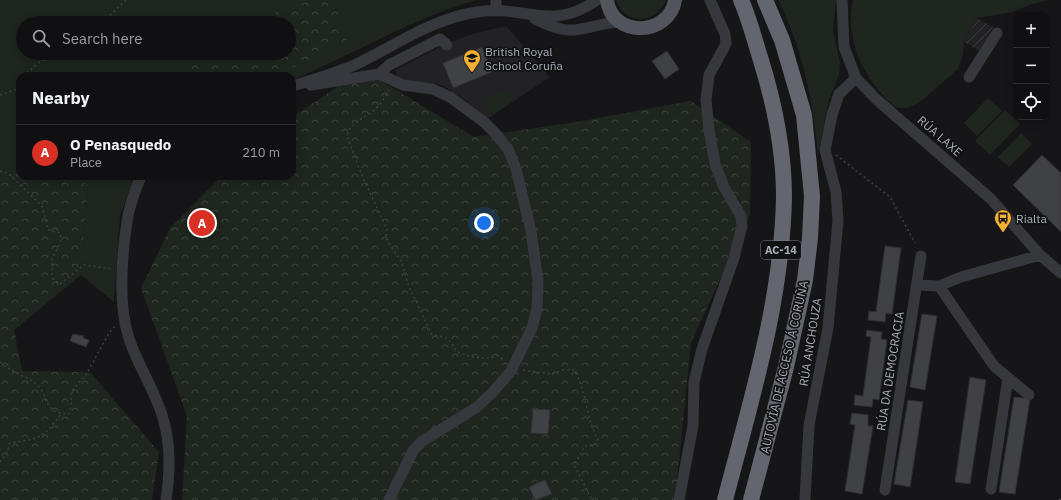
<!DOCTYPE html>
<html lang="en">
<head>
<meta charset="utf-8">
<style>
  body { margin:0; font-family:"IBM Plex Sans",sans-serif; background:#19191b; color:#f1f3f6 }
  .controls { position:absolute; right:12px; top:12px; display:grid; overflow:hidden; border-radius:8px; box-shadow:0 2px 10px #0003 }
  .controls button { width:36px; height:36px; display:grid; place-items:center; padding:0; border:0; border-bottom:1px solid #303032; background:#101012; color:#f1f3f6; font:20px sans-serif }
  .you { position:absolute; left:484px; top:223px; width:14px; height:14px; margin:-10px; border:3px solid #fff; border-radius:50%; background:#1a73e8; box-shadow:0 0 0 6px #1a73e833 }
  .badge { display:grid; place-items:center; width:26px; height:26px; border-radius:50%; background:#d93025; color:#fff; font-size:13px; font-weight:700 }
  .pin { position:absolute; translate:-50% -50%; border:2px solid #fff; box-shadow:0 1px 4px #0006 }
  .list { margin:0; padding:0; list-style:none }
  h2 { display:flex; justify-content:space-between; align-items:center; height:52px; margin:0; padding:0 16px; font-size:17px }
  h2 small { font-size:13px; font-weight:400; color:#9c9d9f }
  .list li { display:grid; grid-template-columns:26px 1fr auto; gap:12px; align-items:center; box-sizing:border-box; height:56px; padding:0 16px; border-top:1px solid #303032 }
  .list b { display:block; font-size:15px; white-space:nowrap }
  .list p { margin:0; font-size:13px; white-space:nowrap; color:#9c9d9f }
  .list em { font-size:13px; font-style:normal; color:#9c9d9f }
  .icon { flex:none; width:22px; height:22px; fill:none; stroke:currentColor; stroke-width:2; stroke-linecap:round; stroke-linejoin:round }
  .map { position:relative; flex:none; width:1061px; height:500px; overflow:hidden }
  .search { position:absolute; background:#101012; box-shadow:0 2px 10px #0003; left:16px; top:16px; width:280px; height:44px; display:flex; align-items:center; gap:10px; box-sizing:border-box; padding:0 14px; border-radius:22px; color:#9c9d9f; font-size:15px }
  .panel { position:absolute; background:#101012; box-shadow:0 2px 10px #0003; left:16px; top:72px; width:280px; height:108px; border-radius:12px }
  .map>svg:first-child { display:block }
</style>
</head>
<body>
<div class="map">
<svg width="1061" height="500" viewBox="0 0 1061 500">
  <defs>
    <pattern id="industrial-furrows" width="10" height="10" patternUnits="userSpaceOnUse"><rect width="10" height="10" fill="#222225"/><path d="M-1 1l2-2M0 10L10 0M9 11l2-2" fill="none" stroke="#3f3f43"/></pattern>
    <pattern id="forest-crowns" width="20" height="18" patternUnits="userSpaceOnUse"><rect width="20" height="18" fill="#1e261f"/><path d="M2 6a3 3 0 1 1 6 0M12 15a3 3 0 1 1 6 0" fill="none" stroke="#3c433d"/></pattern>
  </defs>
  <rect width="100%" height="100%" fill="#161618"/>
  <path fill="#222225" d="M506,26L550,77L487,119L461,97L442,85L404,80L397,76L395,70L438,48L469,35Z"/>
  <path fill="url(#industrial-furrows)" d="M977,18L993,27L980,51L964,42Z"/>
  <path fill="#1e261f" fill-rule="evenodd" d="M0,0H477C412,18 355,54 292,80V76H20V171L10,177L0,176ZM23,23H289V53H23Z
    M616,0H666C657,24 625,26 616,0Z
    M778,0H836L833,31L840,62L839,75L829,100L818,155C813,101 803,49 778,0Z
    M853,0H1049L1032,4L1013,12L977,18L964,42L963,54L958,69L920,102L907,108H896C865,80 844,43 853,0Z
    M505,88L513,100L490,115L481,103Z
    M988,98L1002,111L977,136L964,123Z
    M1005,110L1020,124L990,155L975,141Z
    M1021,133L1032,144L1009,167L998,157Z
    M73,176H135L120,215L114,302L81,275L88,185Z"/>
  <path fill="url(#forest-crowns)" d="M297,0H318L335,6L347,40L297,66L263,76H185L189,61L204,53H289V23H257Z
    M363,70L474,137L577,122L691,101L751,142L750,214L691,343L675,500H182L187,416L141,288L170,228L222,176H292V117Z
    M20,171V176H73L88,185L81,275L14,330L22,371L90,372L159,452L152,500H0V182L2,181H0V176L10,177Z"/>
  <path fill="#404145" stroke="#303034" d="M482,47L492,72L453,88L443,63Z
    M667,51L679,69L665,79L652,61Z
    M1042,155L1061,173V232L1013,185Z
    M885,246L901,248L892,314L886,313L885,322L868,320L869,311L876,312Z
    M922,314L937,316L925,390L910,387Z
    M867,330L882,332L881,339L887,340L879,400L873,399L872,407L854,405L855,395L863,396L871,337L866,336Z
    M73,334L84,336L83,338L89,340L86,347L70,341Z
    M970,377L986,380L970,484L955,482Z
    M1014,397L1030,399L1015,494L999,492Z
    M908,400L923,402L910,487L894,484Z
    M533,409L550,410L548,434L531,433Z
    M852,413L868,415V426H873L862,494L845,491L855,425L850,424Z
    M545,480L552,494L535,500L529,487Z"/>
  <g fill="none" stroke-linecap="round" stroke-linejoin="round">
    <path stroke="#3d3f44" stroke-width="1.5" stroke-dasharray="2 3" stroke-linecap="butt" d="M97,23L108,17L126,0
      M23,76L41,61L53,58L57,53
      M389,90C385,97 379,107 373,111C363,119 349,123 347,137L363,178L387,229L386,239L401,261L409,287L432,335C445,336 451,339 456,351C471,358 482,360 498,356L505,361
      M0,95L17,89L20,83
      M836,155L890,197L915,243
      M0,171L9,174L42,206L48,230L60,233L61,241L52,259V278L60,284L84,265L113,269
      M0,362C12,373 25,375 35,383C50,394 41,414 69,414L71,406V392L86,375L109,333L115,326
      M523,370L551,374L563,370H574C587,392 586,419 598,440L595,445L585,446L574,465L592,500
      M0,462L6,454L10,443C41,438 42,439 61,414
      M1059,500L1061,499"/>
    <path stroke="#37383d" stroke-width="11" d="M842,0L844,47L856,78L876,99L991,199L1040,255L1061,273
      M496,11V0
      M535,19C546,24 561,31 574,30C589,29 604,22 620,22
      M379,74L403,85L432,89L450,97L484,122L497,135L508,149L516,169L531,231L538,281L537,309L532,328L511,371L492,393L477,407L421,442L413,451L389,500
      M379,74L389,65L440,39L447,45
      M969,77L997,33
      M311,85L379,74
      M292,86C311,81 331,74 350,67C392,48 430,19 477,12C525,4 550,33 597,0
      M141,176C135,191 129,206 127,222C122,254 118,303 128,335C134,357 147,377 156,399C171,432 171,465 166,500
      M917,285L939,286L961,277L1040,255
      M939,286L994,366L1029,395
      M991,489L1008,378
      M885,490L921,256
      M679,500L693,426L694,382L702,349L734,258L742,226L741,216L724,187L715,164L709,130L706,100L709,75L726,44L725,34L710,0
      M805,500L809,425L828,328L838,221L836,192L825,150L832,115L839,94L856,78"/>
    <path stroke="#53555c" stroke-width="14" d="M607,0C612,38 669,37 675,0"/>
    <path stroke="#63666e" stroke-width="16" d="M725,500C751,400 782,302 784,197C784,150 774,102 760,57C754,38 749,18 741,0
      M751,500L786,367L805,280L810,238L812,196L804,115L782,40L765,0"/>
  </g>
  <defs>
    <g id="school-pin" transform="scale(0.9)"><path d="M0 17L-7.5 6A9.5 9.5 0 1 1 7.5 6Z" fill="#f2b134" stroke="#111113"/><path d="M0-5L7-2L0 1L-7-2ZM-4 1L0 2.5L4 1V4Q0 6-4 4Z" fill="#111"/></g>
    <g id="bus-pin" transform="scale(0.9)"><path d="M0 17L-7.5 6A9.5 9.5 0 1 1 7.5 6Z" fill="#f2b134" stroke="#111113"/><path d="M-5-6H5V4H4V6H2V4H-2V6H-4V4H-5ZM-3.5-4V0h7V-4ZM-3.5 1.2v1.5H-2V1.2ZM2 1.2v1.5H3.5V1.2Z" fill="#111"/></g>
  </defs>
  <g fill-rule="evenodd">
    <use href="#school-pin" x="472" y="58"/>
    <use href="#bus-pin" x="1003" y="218"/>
  </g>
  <g text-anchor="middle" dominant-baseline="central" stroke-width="3.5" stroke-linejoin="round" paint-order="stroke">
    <rect fill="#111113" stroke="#7b7e86" stroke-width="1" x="761" y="241" width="40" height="18" rx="3"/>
    <g font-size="11" font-weight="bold" fill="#a8adb8">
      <text x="781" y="250">AC-14</text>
    </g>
    <g font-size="12" fill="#a8adb8" stroke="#111113" text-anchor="start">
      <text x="485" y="51">British Royal<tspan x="485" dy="14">School Coruña</tspan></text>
      <text x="1016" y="218">Rialta</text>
    </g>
    <g font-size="12" fill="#a8adb8" stroke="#111113">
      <text transform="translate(940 136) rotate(41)">RÚA LAXE</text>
      <text transform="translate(810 342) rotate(-81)">RÚA ANCHOUZA</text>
      <text transform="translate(784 367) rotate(-77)">AUTOVÍA DE ACCESO Á CORUÑA</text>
      <text transform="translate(890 371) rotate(-81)">RÚA DA DEMOCRACIA</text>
    </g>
  </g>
</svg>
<div class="controls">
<button>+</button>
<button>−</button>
<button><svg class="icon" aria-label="locate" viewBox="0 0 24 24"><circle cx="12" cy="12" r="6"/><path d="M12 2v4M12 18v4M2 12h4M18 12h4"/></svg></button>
</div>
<div class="you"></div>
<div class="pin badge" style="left:202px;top:223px">A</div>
<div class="search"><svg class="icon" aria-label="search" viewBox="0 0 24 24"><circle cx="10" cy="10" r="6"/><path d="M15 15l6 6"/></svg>Search here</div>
<section class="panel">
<h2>Nearby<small></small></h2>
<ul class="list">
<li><span class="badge">A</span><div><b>O Penasquedo</b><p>Place</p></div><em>210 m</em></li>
</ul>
</section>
</div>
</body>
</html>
